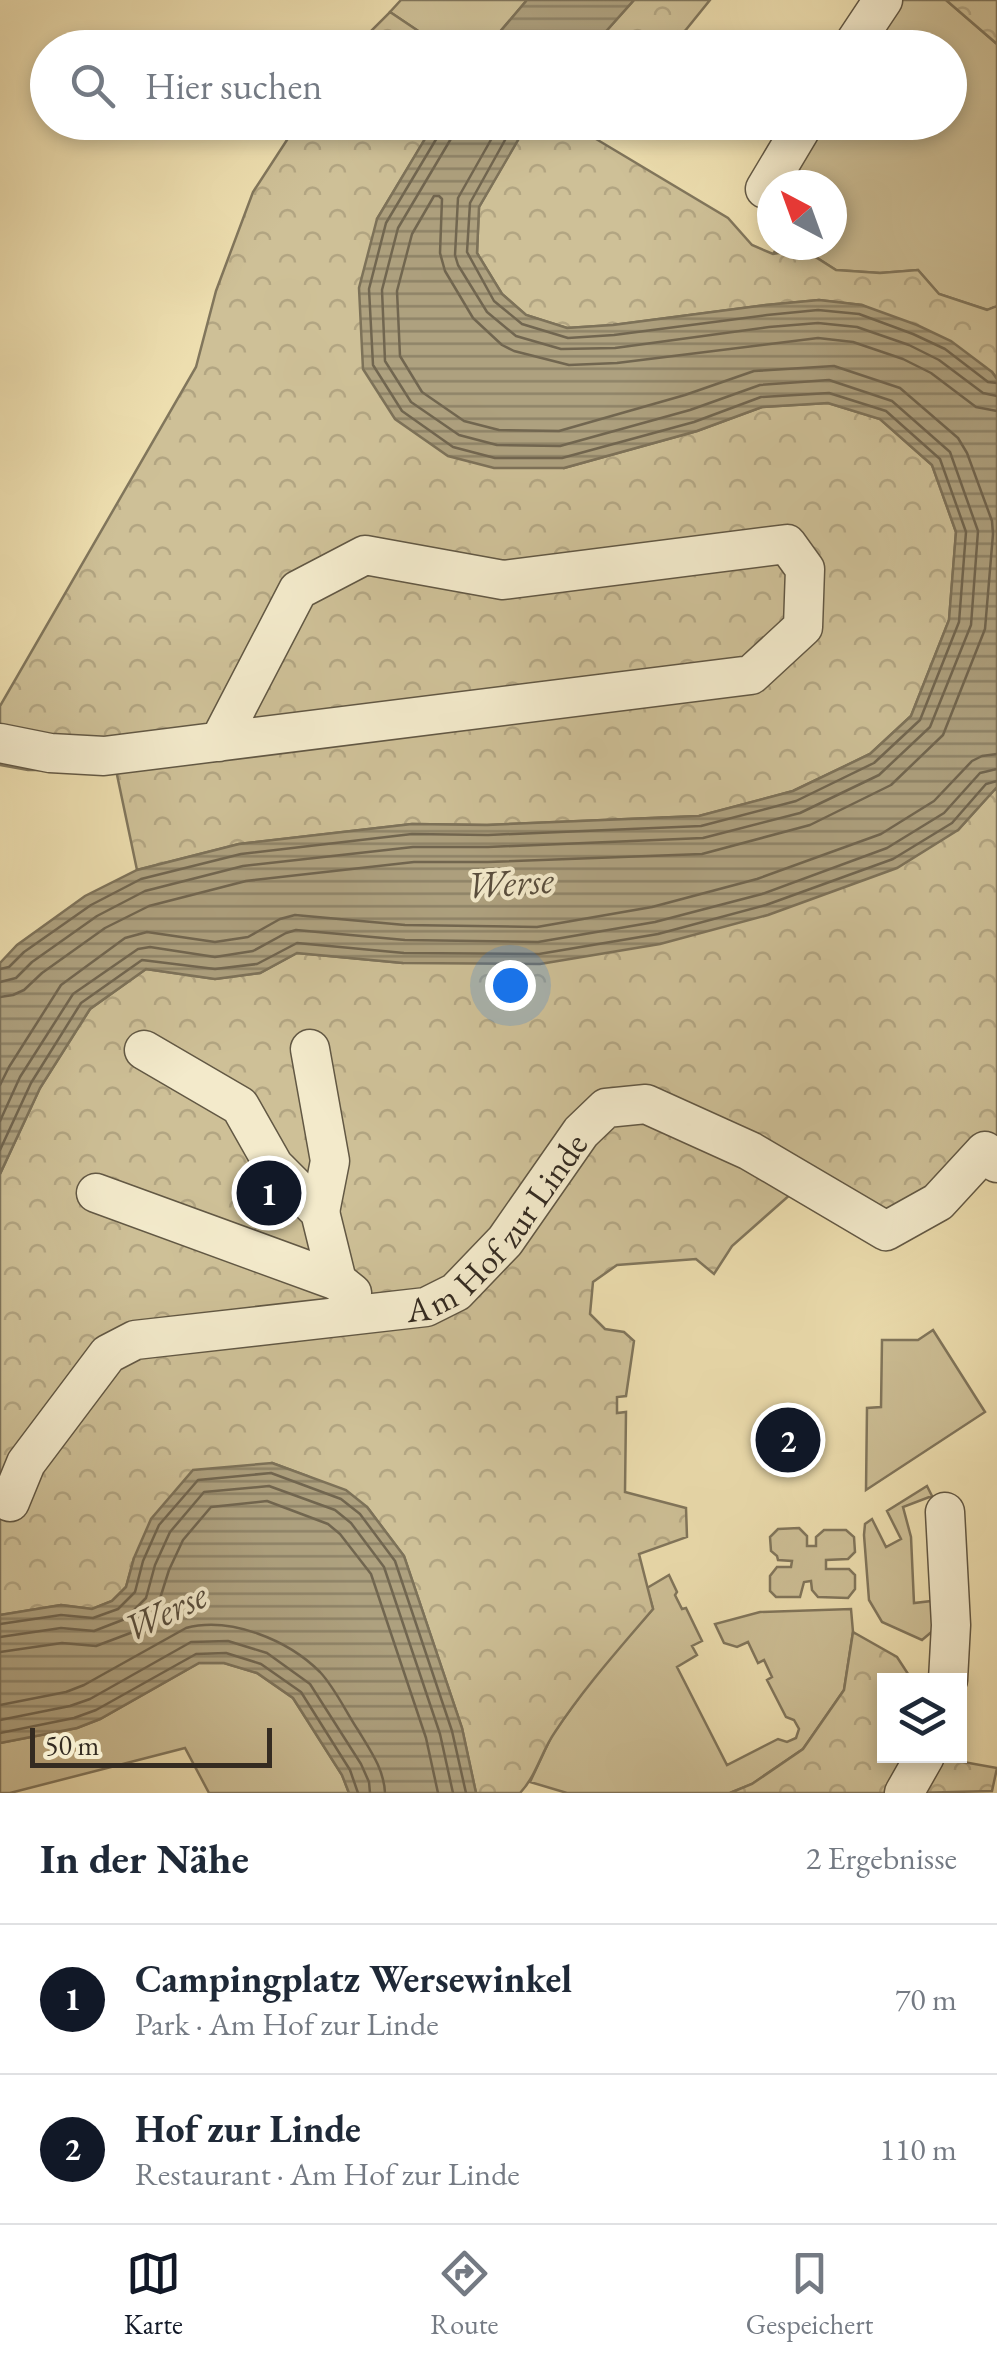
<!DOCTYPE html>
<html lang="de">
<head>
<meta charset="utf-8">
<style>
  body { margin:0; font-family:"EB Garamond",serif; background:#f6f6f7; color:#1f2937 }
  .controls { position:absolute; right:30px; bottom:30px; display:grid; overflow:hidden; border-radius:0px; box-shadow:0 5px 15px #0003 }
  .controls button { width:90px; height:90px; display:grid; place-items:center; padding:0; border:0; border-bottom:2px solid #e0e1e3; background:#fff; color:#1f2937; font:50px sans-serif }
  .compass { position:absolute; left:757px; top:170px; width:90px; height:90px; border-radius:50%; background:#fff; box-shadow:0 5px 15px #0003; rotate:319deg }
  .scale { position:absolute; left:30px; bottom:25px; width:242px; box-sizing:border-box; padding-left:10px; border:5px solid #342b21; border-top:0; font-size:28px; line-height:35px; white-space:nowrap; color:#342b21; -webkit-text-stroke:8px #f3eacb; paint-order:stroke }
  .you { position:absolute; left:510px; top:985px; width:35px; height:35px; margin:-25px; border:8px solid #fff; border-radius:50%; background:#1a73e8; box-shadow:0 0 0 15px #1a73e833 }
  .badge { display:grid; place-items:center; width:65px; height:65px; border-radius:50%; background:#111827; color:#fff; font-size:32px; font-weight:700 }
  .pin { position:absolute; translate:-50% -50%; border:5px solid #fff; box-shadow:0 2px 10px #0006 }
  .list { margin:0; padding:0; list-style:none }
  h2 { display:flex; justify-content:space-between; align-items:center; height:130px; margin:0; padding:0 40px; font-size:42px }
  h2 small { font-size:32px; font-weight:400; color:#747a83 }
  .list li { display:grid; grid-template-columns:65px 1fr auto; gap:30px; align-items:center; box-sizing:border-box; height:150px; padding:0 40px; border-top:2px solid #e0e1e3 }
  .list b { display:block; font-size:38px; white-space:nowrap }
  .list p { margin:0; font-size:32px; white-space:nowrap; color:#747a83 }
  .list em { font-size:32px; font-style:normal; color:#747a83 }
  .icon { flex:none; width:55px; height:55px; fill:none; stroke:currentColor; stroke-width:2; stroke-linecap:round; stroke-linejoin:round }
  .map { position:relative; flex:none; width:997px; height:1793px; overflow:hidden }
  .search { position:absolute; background:#fff; box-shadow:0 5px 15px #0003; left:30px; right:30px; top:30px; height:110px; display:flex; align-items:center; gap:25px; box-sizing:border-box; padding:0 35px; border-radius:55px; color:#747a83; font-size:38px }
  .sheet { height:430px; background:#fff }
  nav { display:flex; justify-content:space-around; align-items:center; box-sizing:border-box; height:140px; border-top:2px solid #e0e1e3; background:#fff; font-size:28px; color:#747a83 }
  nav a { display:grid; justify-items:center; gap:5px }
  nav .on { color:#111827 }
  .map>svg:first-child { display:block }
</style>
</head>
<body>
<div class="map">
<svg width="997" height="1793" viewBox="0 0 997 1793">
  <defs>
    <pattern id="forest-crowns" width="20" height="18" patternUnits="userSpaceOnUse" patternTransform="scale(2.5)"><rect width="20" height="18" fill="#cec097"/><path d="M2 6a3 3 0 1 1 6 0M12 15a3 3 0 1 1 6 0" fill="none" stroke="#b2a582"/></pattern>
    <pattern id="water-rules" width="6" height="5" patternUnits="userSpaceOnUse" patternTransform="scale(2.5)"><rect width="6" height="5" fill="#aea17f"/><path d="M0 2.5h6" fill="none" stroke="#8e8368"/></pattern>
  </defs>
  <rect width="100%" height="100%" fill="#eddeaf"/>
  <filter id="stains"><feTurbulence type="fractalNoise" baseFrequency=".002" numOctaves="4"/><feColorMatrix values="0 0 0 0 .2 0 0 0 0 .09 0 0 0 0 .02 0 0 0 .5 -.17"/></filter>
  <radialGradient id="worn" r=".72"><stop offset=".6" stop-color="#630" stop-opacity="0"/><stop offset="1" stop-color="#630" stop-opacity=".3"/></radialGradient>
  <path fill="#cec097" stroke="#81765c" stroke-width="2.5" d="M401,0H527L487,47H442L390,12Z
    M891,0H946L997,44V306L988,310L939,294L918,270L880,273L836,270L803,249L773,254L779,245H832V185H808L791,157L813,123L950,122V48L860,47Z
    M933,1330L985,1412L866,1490L867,1408L881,1407L882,1340H918Z
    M927,1486L932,1496L903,1507L911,1537L914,1603L940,1600L935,1629L922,1640L882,1622L869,1600L864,1535L865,1524L872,1519L886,1547L901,1539L887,1511Z
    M799,1528L807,1536V1546H816V1537L824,1530H846L854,1537L855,1552L848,1559L826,1560V1569H849L855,1575V1589L848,1598L818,1597L812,1590L811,1581L804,1582L800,1597H776L770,1591V1576L777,1567H791L792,1561L778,1560L777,1556L771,1551L770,1537L778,1529Z
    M669,1575L677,1592L675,1595L682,1609L686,1608L702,1641L692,1646L697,1655L677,1667L727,1765L778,1739L787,1742L796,1738L799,1729L794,1720L786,1717L767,1680L772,1677L764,1660L758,1663L748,1642L737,1647L724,1643L715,1624L760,1612L851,1609L853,1632L844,1690L803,1749L752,1784L730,1793H567L530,1782L552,1735L595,1675L653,1609L647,1588Z
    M199,1663H224L257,1673L293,1698L342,1775L349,1793H209L185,1748L10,1793H0V1743L77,1728L100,1719Z"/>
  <path fill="url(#forest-crowns)" stroke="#81765c" stroke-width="2.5" d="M634,0H710L672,47H592Z
    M946,0H997V44Z
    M390,12L442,47H355Z
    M528,122L583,123L581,130L728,218L752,245L773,254L803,249L836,270L880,273L918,270L939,294L987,310L997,306V379L992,372L862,305L819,300L766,305L613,325L567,328L526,315L502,294L477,253L479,207Z
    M298,123H435L377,219L564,468L697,431L762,407L828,403L880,419L932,465L956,532L949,620L911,716L870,754L793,791L699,816L487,825L412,824L239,844L137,870L116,770H28L0,765V706L196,367L216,291L253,192Z
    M997,787V1160L886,1231L801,1185L732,1246L714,1274L696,1259L617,1265L593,1282L590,1314L605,1329L624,1332L634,1341L626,1396L617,1397V1413L626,1412L625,1492L686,1508L687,1537L639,1554L653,1609C619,1649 584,1688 555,1732C541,1752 537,1775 520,1793H476L462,1728L404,1556L367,1507L307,1476L272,1463L134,1558L126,1587L112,1601L92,1609L61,1605L0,1615V1174L40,1088L90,1009L146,969L215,979L260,973L297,953L403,963L958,830Z
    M853,1632L897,1657L912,1680H884V1756H908L887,1793H730L752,1784L803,1749L844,1690Z
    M930,1756L997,1768L992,1791L915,1793Z"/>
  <path fill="url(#water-rules)" stroke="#7d7259" stroke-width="2.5" d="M527,0H634L592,47H487Z
    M435,122L528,123L479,207L477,253L502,294L526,315L567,328L613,325L766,305L819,300L862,305L917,325L951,341L992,372L997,379V787L958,830L897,868L768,915L660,944L540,964L403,963L297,953L260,973L215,979L146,969L90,1009L40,1088L0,1174V963L17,945L85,896L137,870L239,844L412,824L487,825L699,816L793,791L870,754L911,716L949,620L956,532L932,465L880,419L828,403L762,407L697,431L564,468H494L448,456L395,419L363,369L359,288L377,219Z
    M272,1463L346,1490L367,1507L404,1556L462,1728L476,1793H349L342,1775L293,1698L257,1673L224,1663H199L100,1719L77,1728L0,1743V1615L61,1605L92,1609L112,1601L126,1587L134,1558L151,1519L193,1470Z"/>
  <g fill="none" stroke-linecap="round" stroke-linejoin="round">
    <path stroke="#716650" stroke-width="2.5" d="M501,122L458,198L455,255L458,265L487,312L516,336L561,349L615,348L769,327L818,323L857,327L909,345L939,360L983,393L997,396
      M515,122L470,203L467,252L494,301L522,324L568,338L614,335L767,315L818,310L859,314L913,334L945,349L988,382L997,383
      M0,969L9,967L24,952L91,905L141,879L241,854L412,834L488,835L701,826L796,801L874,763L920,720L959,622L966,532L940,459L886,411L829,393L761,397L694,422L562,458H495L453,447L402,411L373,365L369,289L386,223L441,131L442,122
      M0,982L16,978L32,962L97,916L145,891L243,866L413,847H488L703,838L800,813L879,775L930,727L971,625L978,531L950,452L892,401L829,380L760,385L690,410L560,446L497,445L459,435L411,402L385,361L382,290L398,228L452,137L455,122
      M0,997L13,995L24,990L42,973L105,928L149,906L246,881L414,862H488L702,854L810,825L891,785L943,735L985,629L993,534L992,521L967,453L958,438L900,388L834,366L754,371L685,395L559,431L499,430L464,421L422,392L400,356L397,291L412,234L434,196H439L442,199L440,253L445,271L473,318L502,345L514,351L569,365L617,363L818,338L853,342L903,359L931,373L976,407L997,411
      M0,1085L9,1067L61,985L125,938L147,932L215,942L248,937L280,919L295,915L405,925L537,927L652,907L757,879L881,834L934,801L972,761L982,756L997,754
      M0,1121L20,1077L73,994L138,949L150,947L215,957L253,951L286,933L296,930L405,940L538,942L655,922L762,894L887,848L944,813L980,773L997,769
      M0,1150L31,1083L81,1003L142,960L215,969L257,964L297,943L404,953L539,954L658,934L766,905L893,859L952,823L986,784L997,781
      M0,1624L61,1615L93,1618L118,1609L135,1592L143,1561L159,1525L198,1480L271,1473L341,1499L360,1514L395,1561L452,1731L466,1793
      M0,1637L61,1628L94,1631L125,1619L146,1598L155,1565L170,1532L204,1492L269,1486L335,1510L351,1523L384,1567L440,1734L453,1793
      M0,1652L62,1643L96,1646L133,1632L157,1608L169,1570L183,1540L211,1507L267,1501L328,1524L340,1534L371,1574L426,1738L438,1793
      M0,1705L66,1692L84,1685L186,1628C230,1616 288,1640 320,1672C335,1688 346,1712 358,1730C370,1750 384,1769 385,1793
      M0,1720L70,1706L90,1699L191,1642L228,1641L267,1653L310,1684L361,1764L369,1782L370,1793
      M0,1733L74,1718L96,1710L196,1654L226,1653L261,1664L301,1692L350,1770L358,1793"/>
    <g stroke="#625844" stroke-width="41">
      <g id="minor">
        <path d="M851,48L883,0"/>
        <path d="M765,189L805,122"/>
        <path d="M0,743L50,753L104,756L751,675L803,627L805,569L787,544L503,580L365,555L298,590L219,742"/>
        <path d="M310,1049L330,1161L320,1212"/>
        <path d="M144,1050L240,1106L274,1166L320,1212L337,1281"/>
        <path d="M96,1193L337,1281L352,1293"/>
        <path id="s1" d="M10,1502L26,1463L108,1354L135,1340L426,1307L456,1292L505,1241L581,1132L606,1108L646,1104L750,1151L886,1231L938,1202L985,1151L997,1163"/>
        <path d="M945,1512L951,1625L948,1680"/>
        <path d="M904,1793L925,1756"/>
      </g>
    </g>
    <use href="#minor" stroke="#f3eacb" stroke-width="38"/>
  </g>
  <g text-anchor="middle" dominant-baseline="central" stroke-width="8" stroke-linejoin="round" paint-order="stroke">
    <g font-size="35" fill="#342b21" stroke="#f3eacb">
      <text stroke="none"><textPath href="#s1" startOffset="608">Am Hof zur Linde</textPath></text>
    </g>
    <g font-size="38" font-style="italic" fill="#594e3d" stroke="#f3eacb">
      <text transform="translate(510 882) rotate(-4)">Werse</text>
      <text transform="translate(165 1611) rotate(-26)">Werse</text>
    </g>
  </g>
  <rect width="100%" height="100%" filter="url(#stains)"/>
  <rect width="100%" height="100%" fill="url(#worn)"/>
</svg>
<div class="controls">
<button><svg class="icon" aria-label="layers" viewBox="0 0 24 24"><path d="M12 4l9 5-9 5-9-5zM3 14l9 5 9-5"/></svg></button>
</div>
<svg class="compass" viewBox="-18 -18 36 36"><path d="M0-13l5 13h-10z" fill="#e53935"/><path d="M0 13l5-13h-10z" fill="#747a83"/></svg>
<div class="scale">50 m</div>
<div class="you"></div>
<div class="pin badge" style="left:269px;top:1193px">1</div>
<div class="pin badge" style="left:788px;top:1440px">2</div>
<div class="search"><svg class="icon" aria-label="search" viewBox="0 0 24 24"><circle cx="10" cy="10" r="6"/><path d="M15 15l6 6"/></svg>Hier suchen</div>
</div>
<section class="sheet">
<h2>In der Nähe<small>2 Ergebnisse</small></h2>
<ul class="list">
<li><span class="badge">1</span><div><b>Campingplatz Wersewinkel</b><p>Park · Am Hof zur Linde</p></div><em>70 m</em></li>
<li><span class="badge">2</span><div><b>Hof zur Linde</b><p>Restaurant · Am Hof zur Linde</p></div><em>110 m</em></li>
</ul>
</section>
<nav>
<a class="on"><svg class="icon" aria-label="map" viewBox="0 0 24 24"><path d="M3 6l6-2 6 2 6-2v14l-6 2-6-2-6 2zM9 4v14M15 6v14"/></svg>Karte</a>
<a><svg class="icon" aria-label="directions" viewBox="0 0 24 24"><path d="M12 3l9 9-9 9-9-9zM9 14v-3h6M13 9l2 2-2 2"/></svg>Route</a>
<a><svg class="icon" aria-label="saved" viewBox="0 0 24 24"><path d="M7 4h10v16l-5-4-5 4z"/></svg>Gespeichert</a>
</nav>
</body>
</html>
